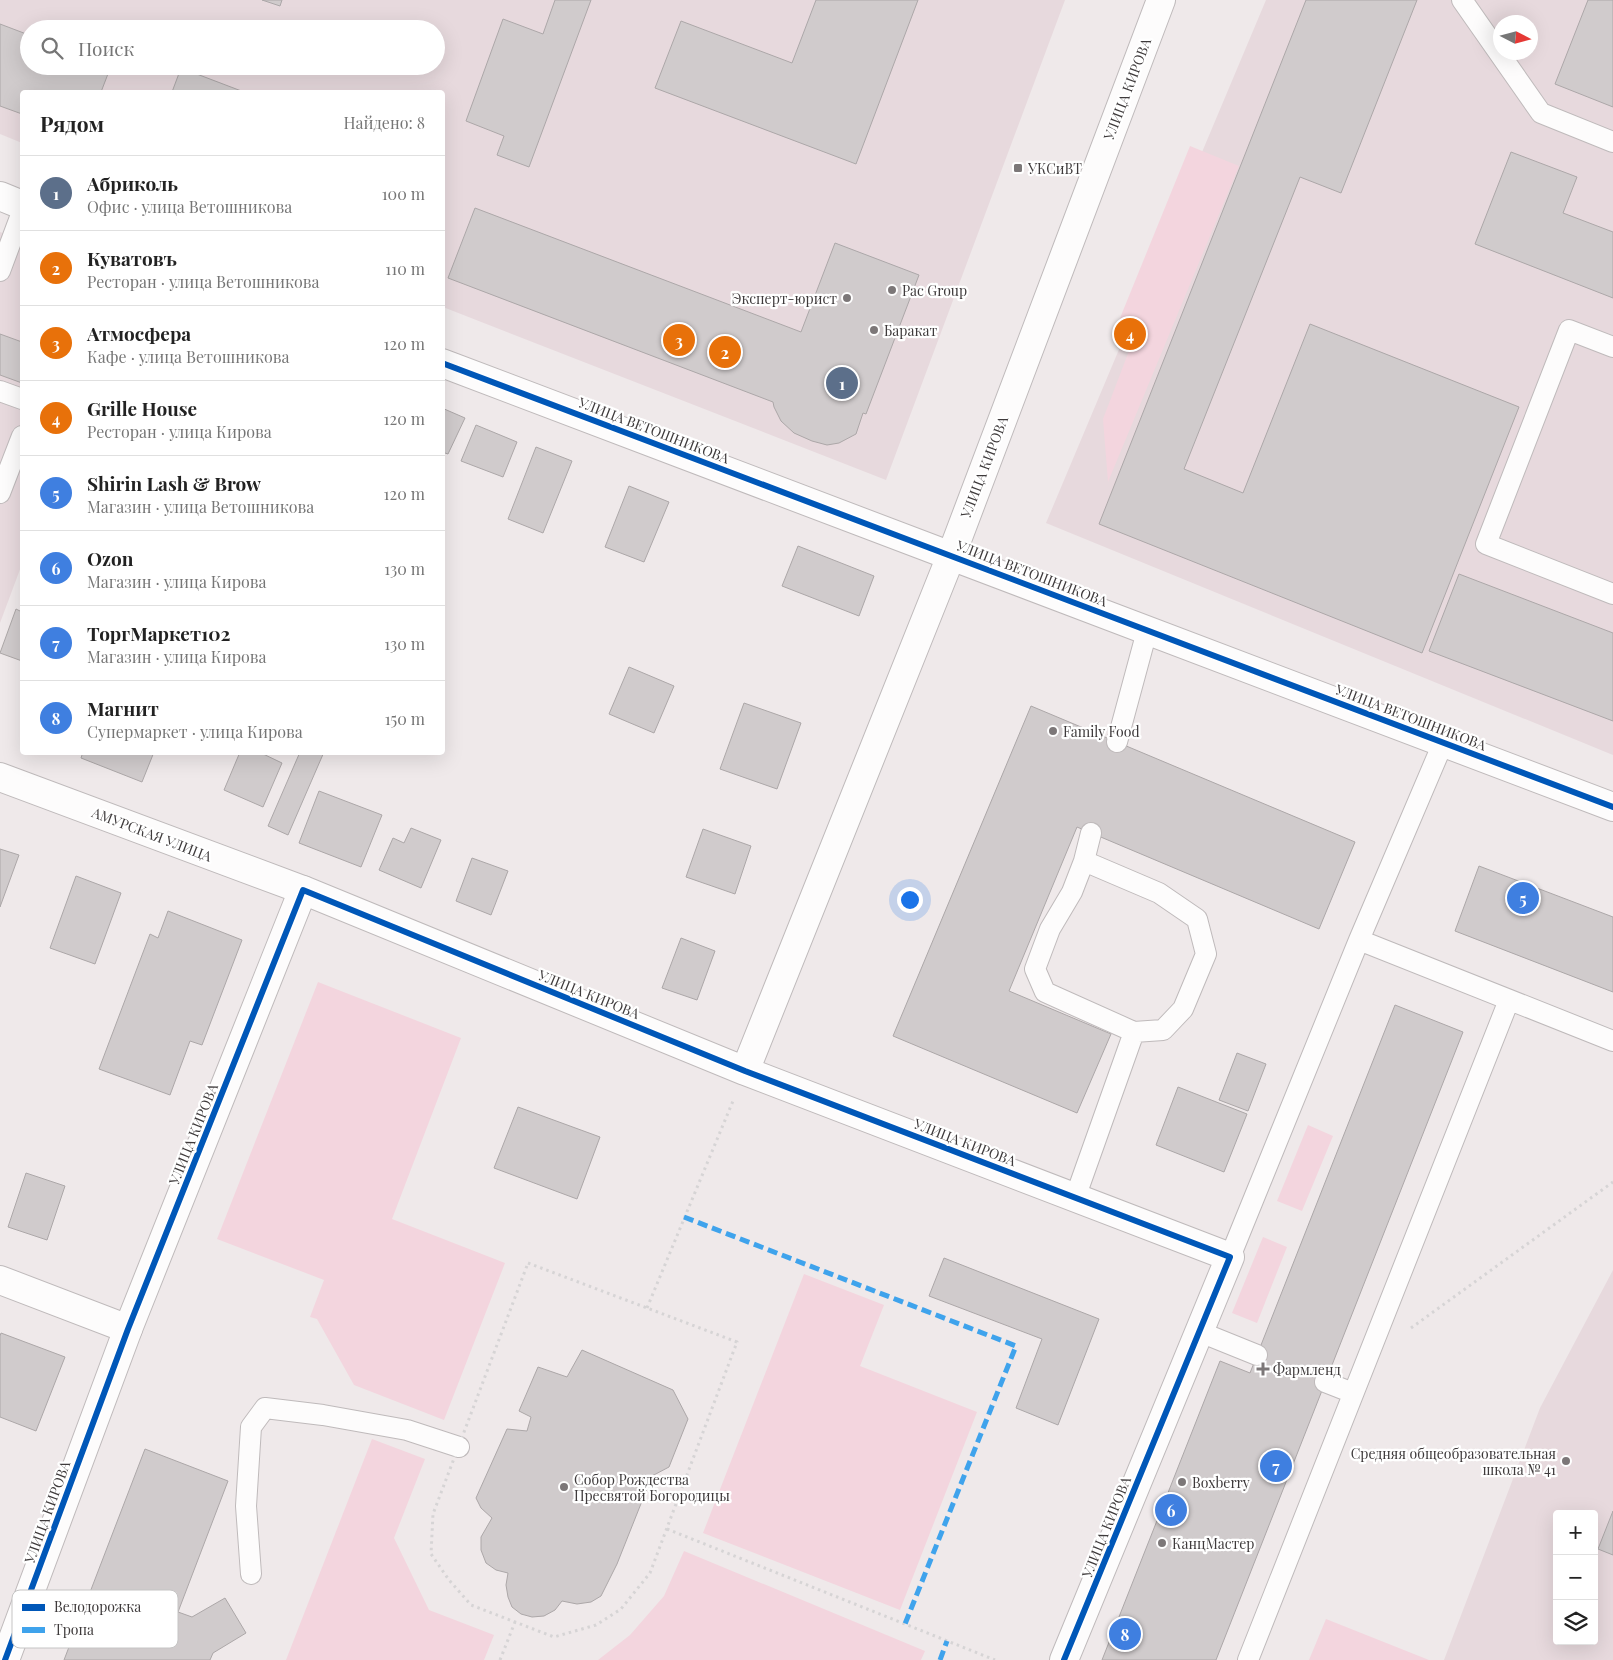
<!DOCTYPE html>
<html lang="ru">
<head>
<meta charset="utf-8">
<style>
  body { margin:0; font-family:"Playfair Display",serif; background:#f2f2f2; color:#222 }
  .controls { position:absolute; right:15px; bottom:15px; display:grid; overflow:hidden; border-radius:5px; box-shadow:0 5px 20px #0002 }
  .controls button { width:45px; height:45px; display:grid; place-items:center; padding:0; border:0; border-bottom:1px solid #e0e0e0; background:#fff; color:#222; font:25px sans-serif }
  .compass { position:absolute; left:1493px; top:15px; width:45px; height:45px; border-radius:50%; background:#fff; box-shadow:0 5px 20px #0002; rotate:96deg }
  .you { position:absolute; left:909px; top:899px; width:18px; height:18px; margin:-12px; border:4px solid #fff; border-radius:50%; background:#1a73e8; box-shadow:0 0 0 8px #1a73e833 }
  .badge { display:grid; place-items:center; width:32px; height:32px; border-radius:50%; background:#0b8043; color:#fff; font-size:16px; font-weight:700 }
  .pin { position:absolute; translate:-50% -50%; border:2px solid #fff; box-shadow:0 1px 5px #0006 }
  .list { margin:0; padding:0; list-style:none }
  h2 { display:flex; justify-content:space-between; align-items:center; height:65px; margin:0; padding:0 20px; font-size:21px }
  h2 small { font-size:16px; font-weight:400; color:#767676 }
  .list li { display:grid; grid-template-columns:32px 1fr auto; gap:15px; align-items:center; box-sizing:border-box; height:75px; padding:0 20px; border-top:1px solid #e0e0e0 }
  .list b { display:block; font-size:19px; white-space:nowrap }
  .list p { margin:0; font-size:16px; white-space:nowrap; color:#767676 }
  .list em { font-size:16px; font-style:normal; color:#767676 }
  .icon { flex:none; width:28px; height:28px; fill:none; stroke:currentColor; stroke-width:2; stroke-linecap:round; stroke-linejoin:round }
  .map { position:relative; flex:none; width:1613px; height:1660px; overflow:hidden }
  .search { position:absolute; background:#fff; box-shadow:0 5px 20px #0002; left:20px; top:20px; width:425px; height:55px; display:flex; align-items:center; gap:12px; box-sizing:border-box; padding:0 18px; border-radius:28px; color:#767676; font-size:19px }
  .panel { position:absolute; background:#fff; box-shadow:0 5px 20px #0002; left:20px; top:90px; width:425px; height:665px; border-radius:5px }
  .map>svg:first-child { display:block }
</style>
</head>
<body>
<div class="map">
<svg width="1613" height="1660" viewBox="0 0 1613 1660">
  <rect width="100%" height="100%" fill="#efe9ea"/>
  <path fill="#e7d9dd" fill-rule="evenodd" d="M0,0H1065L886,480L443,307L442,92H22V143L0,134ZM29,29H436V66H29Z
    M1266,0H1613V755L1046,523ZM1500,22H1530V52H1500Z
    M0,232L22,240V564L0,623Z
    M1613,1270V1660H1444L1540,1408ZM1557,1514H1594V1641H1557Z"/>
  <path fill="#f3d5de" d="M1190,146L1239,166L1108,482L1103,419L1132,343L1118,323Z
    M318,982L461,1038L392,1219L505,1263L444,1420L354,1385L317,1319L310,1317L324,1280L217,1239Z
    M1308,1125L1333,1136L1302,1211L1277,1201Z
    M1263,1237L1287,1247L1257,1323L1232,1313Z
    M804,1274L884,1305L860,1366L977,1412L900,1610L703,1533Z
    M372,1439L425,1459L394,1538L429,1610L494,1635L484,1660H286Z
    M684,1551L925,1651L921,1660H598L630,1635L664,1596Z
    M1326,1619L1429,1660H1309Z"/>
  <path fill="#d0cbcc" stroke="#aca7a8" d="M262,0H282L280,6Z
    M555,0H591L529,167L497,155L504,136L466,121L503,19L543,34Z
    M816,0H918L856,164L655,88L681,21L792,63Z
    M1306,0H1417L1341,193L1300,177L1184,469L1243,493L1310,324L1519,407L1422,653L1099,524Z
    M1588,0H1613V107L1555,84Z
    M0,24L29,35V66H111L101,92H22V114L0,106Z
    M181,68L244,92H172Z
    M1511,152L1577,177L1563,213L1613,232V298L1475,244Z
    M475,208L801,332L835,243L919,275L866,414L863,413L856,434L839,443L827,445L812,441L794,433L781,421L774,407L773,402L448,278Z
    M0,334L22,342V383L0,375Z
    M442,408L465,418L448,454L442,452Z
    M476,425L517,442L503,477L461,461Z
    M536,447L572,461L543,533L508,519Z
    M629,486L669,502L644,562L605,547Z
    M798,546L874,576L859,616L782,586Z
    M1459,574L1613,633V721L1429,651Z
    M16,609L22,612V661L0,653Z
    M629,667L674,686L654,733L609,714Z
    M744,703L801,723L777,789L720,769Z
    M1031,706L1355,842L1319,929L1077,827L1009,991L1111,1034L1077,1113L893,1036Z
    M83,752H154L142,782L81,758Z
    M240,752H259L282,763L263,807L224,790Z
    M300,752H324L288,835L268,826Z
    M319,791L382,815L361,867L299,843Z
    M411,828L441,840L421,888L379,870L393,838L404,843Z
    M703,829L751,846L735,894L686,877Z
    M0,849L19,855L0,907Z
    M472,858L508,871L491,915L456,901Z
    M1479,866L1613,917V992L1455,931Z
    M76,876L121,893L95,964L50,948Z
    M168,911L242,940L202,1045L190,1041L170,1095L99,1069L150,934L158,938Z
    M681,938L715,951L697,1000L662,988Z
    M1395,1005L1463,1032L1216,1660H1102L1220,1361L1250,1373Z
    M1237,1053L1266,1064L1248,1111L1219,1100Z
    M1178,1087L1247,1114L1224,1172L1156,1145Z
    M518,1107L600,1137L577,1199L494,1168Z
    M26,1173L65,1186L47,1240L8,1227Z
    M944,1258L1099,1319L1058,1425L1016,1408L1042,1339L929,1296Z
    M1,1333L65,1357L36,1431L0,1417V1336Z
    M582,1350L673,1390L688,1419L669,1467L652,1476L617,1564L601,1596L591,1602L577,1604L562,1601L555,1610L544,1616L532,1617L521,1614L512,1607L508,1597L506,1585L508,1573L496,1570L486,1563L481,1550V1537L492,1518L481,1508L476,1498L507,1429L527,1431L531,1417L519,1411L538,1367L567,1377Z
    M145,1449L228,1481L178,1612L192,1617L225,1598L246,1633L213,1653L210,1660H64Z
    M1613,1511V1555L1598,1549Z"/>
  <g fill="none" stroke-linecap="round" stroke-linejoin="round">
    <g stroke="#bfbabb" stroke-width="22">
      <path id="service" d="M1462,0L1541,113L1613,142
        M0,271L22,212
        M1613,347L1569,330L1486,544L1613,594
        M0,391L22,399
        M0,493L22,436
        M1117,742L1147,631
        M1084,861L1091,833
        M1359,940L1613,1041
        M1075,1198L1134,1032L1163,1030L1183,1009L1206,954L1197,919L1159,893L1084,861L1072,892L1050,929L1035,969L1045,992L1134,1032
        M1230,1257L1359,940L1443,743
        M1200,1332L1257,1355
        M1325,1382L1353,1393
        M251,1574L246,1506L251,1427L265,1408L323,1415L407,1430L459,1447
        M1248,1660L1509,1000"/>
    </g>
    <g stroke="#bfbabb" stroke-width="30">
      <path id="minor" d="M0,196L22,205
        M442,363L1613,807
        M0,777L303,890
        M0,1280L128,1329"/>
    </g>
    <g stroke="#bfbabb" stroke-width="30">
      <path id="tertiary" d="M745,1071L951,556L1161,0
        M5,1660L128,1329L303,890L745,1071L1230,1257L1064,1660"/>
    </g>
    <path stroke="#d6d4d5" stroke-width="3" stroke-dasharray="2.5 4" stroke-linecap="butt" d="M528,1263L737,1342L650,1573L621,1609L596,1625L554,1637L471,1605L449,1580L431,1554L433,1514Z
      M647,1308L733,1101
      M1411,1328L1613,1182
      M667,1529L995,1660
      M500,1660L515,1622"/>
    <use href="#service" stroke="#fdfcfc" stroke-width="20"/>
    <use href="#minor" stroke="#fdfcfc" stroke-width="28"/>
    <use href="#tertiary" stroke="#fdfcfc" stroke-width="28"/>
    <path stroke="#3fa3ec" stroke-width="5" stroke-dasharray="10 5" stroke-linecap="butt" d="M684,1217L1016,1346L905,1624
      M940,1660L947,1641"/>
    <g stroke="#fff" stroke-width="9">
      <path id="cycleway" d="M442,363L1613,807
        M5,1660L128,1329L303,890L745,1071L1230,1257L1064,1660"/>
    </g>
    <use href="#cycleway" stroke="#0057b8" stroke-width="6"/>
  </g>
  <g fill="#7c7778" stroke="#fff" stroke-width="2">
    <rect x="1013" y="163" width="10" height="10" rx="2.5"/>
    <circle cx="892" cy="290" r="5"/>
    <circle cx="847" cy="298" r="5"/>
    <circle cx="874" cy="330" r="5"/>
    <circle cx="1053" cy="731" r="5"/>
    <path d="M1260.5 1361.5h5v5h5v5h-5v5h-5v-5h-5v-5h5z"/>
    <circle cx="1566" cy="1461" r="5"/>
    <circle cx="1182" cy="1482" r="5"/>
    <circle cx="564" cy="1487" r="5"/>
    <circle cx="1162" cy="1543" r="5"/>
  </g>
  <g text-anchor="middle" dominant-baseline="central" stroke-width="4.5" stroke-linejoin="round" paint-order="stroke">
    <g font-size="14" fill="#3e3a3b" stroke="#fff">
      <text transform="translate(1127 89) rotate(-69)">УЛИЦА КИРОВА</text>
      <text transform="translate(654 430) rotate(21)">УЛИЦА ВЕТОШНИКОВА</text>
      <text transform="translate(984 467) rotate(-69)">УЛИЦА КИРОВА</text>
      <text transform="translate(1032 573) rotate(21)">УЛИЦА ВЕТОШНИКОВА</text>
      <text transform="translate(1411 717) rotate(21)">УЛИЦА ВЕТОШНИКОВА</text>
      <text transform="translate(152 834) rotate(21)">АМУРСКАЯ УЛИЦА</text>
      <text transform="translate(589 994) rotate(22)">УЛИЦА КИРОВА</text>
      <text transform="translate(193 1134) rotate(-68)">УЛИЦА КИРОВА</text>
      <text transform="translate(965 1142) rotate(21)">УЛИЦА КИРОВА</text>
      <text transform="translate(47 1512) rotate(-70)">УЛИЦА КИРОВА</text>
      <text transform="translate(1106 1527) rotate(-68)">УЛИЦА КИРОВА</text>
    </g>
    <g font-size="14" fill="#3e3a3b" stroke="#fff" text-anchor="start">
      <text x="1028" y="168">УКСиВТ</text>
      <text x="902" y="290">Pac Group</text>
      <text x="837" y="298" text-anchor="end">Эксперт-юрист</text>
      <text x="884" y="330">Баракат</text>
      <text x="1063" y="731">Family Food</text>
      <text x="1273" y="1369">Фармленд</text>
      <text x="1556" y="1453" text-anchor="end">Средняя общеобразовательная<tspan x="1556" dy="16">школа № 41</tspan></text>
      <text x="574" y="1479">Собор Рождества<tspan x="574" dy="16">Пресвятой Богородицы</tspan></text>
      <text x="1192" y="1482">Boxberry</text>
      <text x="1172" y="1543">КанцМастер</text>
    </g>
  </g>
  <rect x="12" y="1590" width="166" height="58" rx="8" fill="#fff" stroke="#c5c4c4" stroke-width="1"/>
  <rect x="22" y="1604" width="23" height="7" fill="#0057b8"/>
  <rect x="22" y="1627" width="23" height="6" fill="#3fa3ec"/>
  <g font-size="14" fill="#3e3a3b">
    <text x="54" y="1612">Велодорожка</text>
    <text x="54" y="1635">Тропа</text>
  </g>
</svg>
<div class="controls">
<button>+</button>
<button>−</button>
<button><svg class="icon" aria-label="layers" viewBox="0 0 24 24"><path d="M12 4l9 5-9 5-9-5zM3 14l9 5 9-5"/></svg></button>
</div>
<svg class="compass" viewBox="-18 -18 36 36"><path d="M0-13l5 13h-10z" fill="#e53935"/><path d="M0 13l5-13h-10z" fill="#767676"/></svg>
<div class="you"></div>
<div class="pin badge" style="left:842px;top:383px;background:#5c6f8a">1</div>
<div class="pin badge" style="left:725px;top:352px;background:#e8710a">2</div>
<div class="pin badge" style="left:679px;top:340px;background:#e8710a">3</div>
<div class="pin badge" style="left:1130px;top:334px;background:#e8710a">4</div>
<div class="pin badge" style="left:1523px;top:898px;background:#3f7fe0">5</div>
<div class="pin badge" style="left:1171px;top:1510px;background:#3f7fe0">6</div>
<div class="pin badge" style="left:1276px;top:1466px;background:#3f7fe0">7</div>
<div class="pin badge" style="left:1125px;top:1634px;background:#3f7fe0">8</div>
<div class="search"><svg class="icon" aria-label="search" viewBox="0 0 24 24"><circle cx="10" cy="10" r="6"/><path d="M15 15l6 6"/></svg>Поиск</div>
<section class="panel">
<h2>Рядом<small>Найдено: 8</small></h2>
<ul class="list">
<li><span class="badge" style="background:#5c6f8a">1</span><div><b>Абриколь</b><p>Офис · улица Ветошникова</p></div><em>100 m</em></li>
<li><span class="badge" style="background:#e8710a">2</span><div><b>Куватовъ</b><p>Ресторан · улица Ветошникова</p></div><em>110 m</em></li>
<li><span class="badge" style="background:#e8710a">3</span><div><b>Атмосфера</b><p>Кафе · улица Ветошникова</p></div><em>120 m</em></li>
<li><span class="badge" style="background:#e8710a">4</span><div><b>Grille House</b><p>Ресторан · улица Кирова</p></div><em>120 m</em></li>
<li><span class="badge" style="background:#3f7fe0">5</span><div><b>Shirin Lash &amp; Brow</b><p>Магазин · улица Ветошникова</p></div><em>120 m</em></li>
<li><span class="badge" style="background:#3f7fe0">6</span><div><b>Ozon</b><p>Магазин · улица Кирова</p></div><em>130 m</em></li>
<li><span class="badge" style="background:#3f7fe0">7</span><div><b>ТоргМаркет102</b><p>Магазин · улица Кирова</p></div><em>130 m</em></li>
<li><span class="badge" style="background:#3f7fe0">8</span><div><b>Магнит</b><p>Супермаркет · улица Кирова</p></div><em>150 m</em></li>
</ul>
</section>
</div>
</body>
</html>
